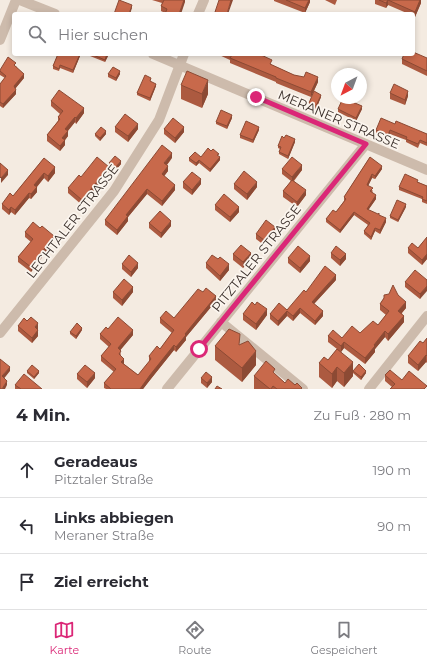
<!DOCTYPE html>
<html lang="de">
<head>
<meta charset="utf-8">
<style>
  body { margin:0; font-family:Montserrat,sans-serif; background:#f7f7f7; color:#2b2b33 }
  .compass { position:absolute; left:331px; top:68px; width:36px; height:36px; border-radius:50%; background:#fff; box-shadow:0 2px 6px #0003; rotate:221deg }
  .stop { position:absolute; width:12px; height:12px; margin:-9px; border:3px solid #db2777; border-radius:50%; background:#fff }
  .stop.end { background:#db2777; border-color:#fff; box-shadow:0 1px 4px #0008 }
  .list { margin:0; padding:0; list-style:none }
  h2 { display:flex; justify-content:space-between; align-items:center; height:52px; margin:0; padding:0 16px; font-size:17px }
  h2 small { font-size:13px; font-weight:400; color:#7c7c81 }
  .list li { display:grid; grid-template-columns:26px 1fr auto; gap:12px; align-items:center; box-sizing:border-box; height:56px; padding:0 16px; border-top:1px solid #e1e1e2 }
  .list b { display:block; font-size:15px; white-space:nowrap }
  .list p { margin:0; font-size:13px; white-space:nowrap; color:#7c7c81 }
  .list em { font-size:13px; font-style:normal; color:#7c7c81 }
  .icon { flex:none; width:22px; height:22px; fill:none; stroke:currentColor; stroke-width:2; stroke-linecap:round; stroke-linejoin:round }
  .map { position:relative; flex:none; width:427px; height:389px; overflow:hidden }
  .search { position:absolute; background:#fff; box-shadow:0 2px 6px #0003; left:12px; right:12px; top:12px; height:44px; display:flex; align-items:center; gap:10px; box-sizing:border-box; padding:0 14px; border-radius:4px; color:#7c7c81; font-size:15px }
  .sheet { height:220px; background:#fff }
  nav { display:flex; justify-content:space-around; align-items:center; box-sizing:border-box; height:56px; border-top:1px solid #e1e1e2; background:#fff; font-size:11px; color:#7c7c81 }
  nav a { display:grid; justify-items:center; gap:2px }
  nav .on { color:#db2777 }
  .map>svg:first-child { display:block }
</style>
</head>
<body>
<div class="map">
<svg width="427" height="389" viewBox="0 0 427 389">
  <rect width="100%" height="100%" fill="#f4ebe1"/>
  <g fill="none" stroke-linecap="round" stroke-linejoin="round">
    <path stroke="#cdbbac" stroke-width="10" d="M20,0L55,14
      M198,14L204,0
      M0,40L16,0
      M153,54L427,170
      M221,322L303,389
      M0,333L114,191L159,120L184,54
      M167,389L366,144
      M369,389L427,316"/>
  </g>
  <path fill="#ac5a40" d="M152,0H185V2L165,13L161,11V6L162,3Z
    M274,0H310V2L305,13L274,1Z
    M325,0H337L335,5Z
    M375,0H421V3L415,17L413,16V14H409L388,5L386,8L375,4Z
    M54,54H80V56L73,73L60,68L59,71L53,69V66L57,56L54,55Z
    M90,54H109L105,62L90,56Z
    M217,54H259L272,65L294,75L318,82L311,97L276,83V82L230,63V60Z
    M427,58V76L402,64V59Z
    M16,66L24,78L15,89L16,94L3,108L0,106V84L5,78L0,75V70Z
    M108,74H120L116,81L108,77Z
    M151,81V82L156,86L150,101L137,95V93Z
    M181,85L208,94L202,108L181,99Z
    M390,93L408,96L405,105L390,99Z
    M321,97L316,109L309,106V103Z
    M51,101L84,113L76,124L75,122L68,131V136L65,140V145L60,151L47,141V135L58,121V117L60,114L51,106Z
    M338,109H362L356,121L338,112Z
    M232,118L227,129L216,124V122Z
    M395,124L427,134V146L420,143L418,148L406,142V140L390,134L388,139L376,133V130Z
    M115,127L138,129L128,142L115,132Z
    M164,129L184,132L175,143L164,134Z
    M259,130L253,143L240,138V135Z
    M95,134H106L100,141L95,136Z
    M295,142L288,159L279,154V152L280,149L278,148V146Z
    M201,157H219L220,160L210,172L199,163L196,166L189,161V158Z
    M370,157L382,169L375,179L372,178L368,186L373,191L372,192L376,199L368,210L379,215L386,222L380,234L375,231L371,240L364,234V231L368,225L354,215L340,233L326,222V219L336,212L344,201V197Z
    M44,158L55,173L48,182L44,178L37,187V192L31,199L29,198L15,215L11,212L9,215L2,209V204L13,196Z
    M172,158L167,165L168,171L164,176L175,190L162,206L147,194L128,217V221L117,235L105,225V220Z
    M109,163L121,164L115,171L109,166Z
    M282,169L302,170L294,181L306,195L297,207L283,197V191L291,181L282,174Z
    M109,172L82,205L68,193V188L81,177Z
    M183,182L201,184L192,195L183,188Z
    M418,182L427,186V204L422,202V199L399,190V187Z
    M234,184L257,187L247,200L234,189Z
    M215,205L239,212L230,222L215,210Z
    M406,207L398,222L390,218V216Z
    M149,223L171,226L161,238L149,228Z
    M25,232L54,241L31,272L18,262V257L31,242L25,237Z
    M275,232L264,245L256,239V234Z
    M427,237V259L422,265L408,253V248H418Z
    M331,253L346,259L340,266L331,258Z
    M233,254L251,258L243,268L233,260Z
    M288,258L310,261L300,273L288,263Z
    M206,263L229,270L220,281L206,268Z
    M122,264L138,268L131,277L122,269Z
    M336,280L314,304L323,316L315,325L300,313L293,321L287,316L278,326L270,319V314L287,310L306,292Z
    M427,280L420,299L405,287V282Z
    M113,292H133L122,306L113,298Z
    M203,292L216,301L186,337V340L176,352L174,350L150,380L143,389H106L104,388V383L114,372L101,361V356L109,347L100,339V334L108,329L133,335L120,350L121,356L124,364L138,375L149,362V356L160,349L172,333L160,323V318H174Z
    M384,295H398L406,308L402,313L404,322L388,341L385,337L375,349V352L365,364L344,348L341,352L353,376L344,387L337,381L332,388L319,377V363L328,360L337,349L328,342V336L342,338L360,333L378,325L386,315L380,310V304L384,298Z
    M243,314L267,315L256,330L243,320Z
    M18,326L38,329L37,330L38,336L32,343L18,331Z
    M82,330L76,339L70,334V332Z
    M427,338V363L426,362L418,371L408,363V356L423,343Z
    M240,345L256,365L242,382L215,360V346Z
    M27,371L39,373L34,379L27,373Z
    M353,371L366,373L361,380L353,373Z
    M77,374L95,378L87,388L77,379Z
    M275,374L285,383L295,385L302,389H254V376Z
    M385,375L402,380L427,389L392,387L385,381Z
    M201,378L212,382L207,388L201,383Z
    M15,385L42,389H15Z"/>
  <path fill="#8c4a34" d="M184,0H185V2L181,14H179Z
    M231,0H233L228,14H227Z
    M309,0H310V2L305,13V8Z
    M388,0V5L386,8V3Z
    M420,0H421V3L415,17V12Z
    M132,5V8L130,14H129Z
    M80,54V56L73,73V70Z
    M107,54H109L105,62V60Z
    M120,71V74L116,81V78Z
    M24,74V78L14,90V86Z
    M318,77V82L311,97V92Z
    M208,80V94L202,108V94Z
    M156,84V86L150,101V98Z
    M16,90V94L3,108V104Z
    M408,91V96L405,105V100Z
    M321,95V97L316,109V106Z
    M362,106V109L356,121V118Z
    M84,108V113L76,124V118Z
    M232,115V118L227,129V126Z
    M75,117V122L65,134V129Z
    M138,124V129L128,142V136Z
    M184,127V132L175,143V138Z
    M259,127V130L253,143V140Z
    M390,130V134L388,139V135Z
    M68,131V136L65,140V145L60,151V146L62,138Z
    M106,131V134L100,141V138Z
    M295,139V142L288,159V156Z
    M172,153V158L164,168V163Z
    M220,157V160L210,172V169Z
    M199,160V163L196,166V163Z
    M121,161V164L115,171V168Z
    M302,165V170L292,182V177Z
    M168,166V171L162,179V174Z
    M382,166V169L375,179V176Z
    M55,167V173L48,182V176Z
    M109,167V172L82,205V200Z
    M8,170V175L1,183V178Z
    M44,173V178L34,190V185Z
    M372,174V178L367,188V185Z
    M201,179V184L192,195V190Z
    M257,182V187L247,200V194Z
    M175,185V190L162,206V201Z
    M37,187V192L31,199V194Z
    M147,189V194L128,217V221L117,235V230L126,215Z
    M306,190V195L297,207V202Z
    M29,193V198L15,215V210Z
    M376,195V199L367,212V209Z
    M406,204V207L398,222V220Z
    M11,207V212L9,215V210Z
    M239,207V212L230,222V217Z
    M354,212V215L340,233V230Z
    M386,218V222L380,234V230Z
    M171,221V226L161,238V233Z
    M275,227V232L264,245V240Z
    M375,228V231L371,240V237Z
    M54,236V241L31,272V267Z
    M251,253V258L243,268V262Z
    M346,254V259L340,266V260Z
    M427,254V259L422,265V260Z
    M310,256V261L300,273V268Z
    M138,263V268L131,277V272Z
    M229,264V270L220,281V276Z
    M336,275V280L312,306V302Z
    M427,286V291L420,299V294Z
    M133,287V292L122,306V300Z
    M216,296V301L186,337V340L176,352V347L185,334Z
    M406,302V308L398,317V311Z
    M300,308V313L293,321V316Z
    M267,309V315L256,330V324Z
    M287,311V316L278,326V321Z
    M323,311V316L315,325V321Z
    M404,316V322L388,341V334Z
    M38,323V329L35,333V327Z
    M82,328V330L76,339V336Z
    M38,330V336L32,343V338Z
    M133,330V335L118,353V348Z
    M385,331V337L375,349V352L365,364V358L374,345Z
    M344,342V348L341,352V346Z
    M174,345V350L150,380L143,389H140L150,375Z
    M256,351V365L242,382V368Z
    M426,355V362L418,371V365Z
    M124,359V364L121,367V362Z
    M353,362V376L344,387V373Z
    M10,367V371L2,381V376Z
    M337,367V381L332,388V374Z
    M39,371V373L34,379V377Z
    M366,371V373L361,380V377Z
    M95,373V378L87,388V382Z
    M212,377V382L207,388V383Z
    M7,381V385L5,389H2Z"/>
  <path fill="#c8694b" stroke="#8c4a34" d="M119,0L132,5L129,14H114Z
    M164,0H184L179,14H165L167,9L161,6Z
    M219,0H231L227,14H220L215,12Z
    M286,0H309L305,8Z
    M379,0H388L386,3Z
    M388,0H420L415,12Z
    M413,52L427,58V71L402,59L404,54H413Z
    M57,54H80L73,70L60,65L59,69L53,66L58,54Z
    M91,54H107L105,60Z
    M229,54H259L272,60L270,64L294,75L304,77L306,72L318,77L311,92L276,78V77L230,58L232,55Z
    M8,57L16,63L14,65L24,74L14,86L16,90L3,104L0,102V84L6,76L0,71V70Z
    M113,67L120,71L116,78L108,74Z
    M187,71L208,80L202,94L181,85Z
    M145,75L151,78L150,81L156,84L150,98L137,93Z
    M394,84L408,91L405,100L390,93Z
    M59,90L84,108L76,118L75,117L65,129L68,131L62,138L65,140L60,146L47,135L60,119L58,117L63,111L51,101Z
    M314,91L321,95L316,106L309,103Z
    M343,98L362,106L356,118L338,109Z
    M221,110L232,115L227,126L216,122Z
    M125,114L138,124L128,136L115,127Z
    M173,118L184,127L175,138L164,129Z
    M381,118L395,124L396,121L427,134V143L420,140L418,144L406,139L407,137L390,130L388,135L376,130Z
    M246,121L259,127L253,140L240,135Z
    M101,127L106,131L100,138L95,134Z
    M286,135L295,139L288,156L279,152L281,147L278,146L282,136L284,138Z
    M162,145L172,153L164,163L168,166L162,174L175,185L162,201L147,189L126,215L128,216L117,230L105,220Z
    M208,148L211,151L213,149L219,154L217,155L220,157L210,169L199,160L196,163L189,158L195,152L201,157Z
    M115,156L121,161L115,168L109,163Z
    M97,157L109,167L82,200L68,188L79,175L81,177Z
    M292,157L302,165L292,177L282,169Z
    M370,157L382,166L375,176L372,174L367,185L373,188L370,191L376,195L367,209L378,214L379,213V215L386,218L380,230L375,228L371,237L364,231L370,223L354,212L340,230L326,219L333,210L336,212L346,199L344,197Z
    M44,158L55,167L48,176L44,173L34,185L37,187L31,194L29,193L15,210L11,207L9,210L2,204L10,193L13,196Z
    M0,163L8,170L1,178L0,177Z
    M244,171L257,182L247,194L234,184Z
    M192,172L201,179L192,190L183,182Z
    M405,174L418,180L417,182L427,186V201L422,199L423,197L399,187Z
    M292,180L306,190L297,202L283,191Z
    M224,194L239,207L230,217L215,205Z
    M397,200L406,204L398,220L390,216Z
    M160,211L171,221L161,233L149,223Z
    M266,220L275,227L264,240L256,234Z
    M33,222L40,228L42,226L54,236L31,267L18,257L33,239L25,232Z
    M427,237V254L422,260L408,248L412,243L418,248Z
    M241,245L251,253L243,262L233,254Z
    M298,246L310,256L300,268L288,258Z
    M336,246L346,254L340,260L331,253Z
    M129,255L138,263L131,272L122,264Z
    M212,255L218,259L220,257L229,264L220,276L206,263Z
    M325,266L336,275L312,302L323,311L315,321L300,308L293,316L287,311L278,321L270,314L279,303L287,310L304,290L306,292Z
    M415,270L427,280V286L420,294L405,282Z
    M124,279L133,287L122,300L113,292Z
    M393,285L398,295L406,302L398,311L404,316L388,334L385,331L374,345L375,346L365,358L344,342L341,346L328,336L333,330L342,338L352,326L360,333L373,321L378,325L389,311L380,304L384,298V295L389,294Z
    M206,288L216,296L185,334L186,335L176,347L174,345L150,375L140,389H111L104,383L116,369L101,356L111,344L100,334L106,327L108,329L118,317L133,330L118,348L121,351L119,354L124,359L121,362L138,375L151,359L149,356L157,346L160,349L174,330L160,318L166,311L174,318L198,289L203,292Z
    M252,302L255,305L257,302L267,309L256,324L243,314Z
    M31,317L38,323L35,327L38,330L32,338L18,326L24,318L27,321Z
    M77,323L82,328L76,336L70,332Z
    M229,329L240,334L239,345L248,341L256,351L242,368L215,346Z
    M427,338V356L426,355L418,365L408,356L420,341L423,343Z
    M337,349L353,362L344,373L337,367L332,374L319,363L324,357L328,360Z
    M0,359L10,367L2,376L7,381L2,389H0Z
    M266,361L275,369L273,372L285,383L288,379L295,385L297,383L302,388L301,389H277L273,386L271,389H270L254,376Z
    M359,364L366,371L361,377L353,371Z
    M32,365L39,371L34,377L27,371Z
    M85,365L95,373L87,382L77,374Z
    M390,370L402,380L409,371L427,386L424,389H390L395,384L385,375Z
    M206,372L212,377L207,383L201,378Z
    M24,374L42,389H21L15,385Z
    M217,386L222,389H215Z"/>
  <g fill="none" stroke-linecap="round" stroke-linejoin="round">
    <path stroke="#db2777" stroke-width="5" d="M199,349L366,144L256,97"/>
  </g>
  <g text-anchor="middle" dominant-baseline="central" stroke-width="3.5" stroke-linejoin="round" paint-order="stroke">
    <g font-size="13" fill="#3b302b" stroke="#fbf5ee">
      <text transform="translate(339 119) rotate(23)">MERANER STRASSE</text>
      <text transform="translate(72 221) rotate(-52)">LECHTALER STRASSE</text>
      <text transform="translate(256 258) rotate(-51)">PITZTALER STRASSE</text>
    </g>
  </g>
</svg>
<svg class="compass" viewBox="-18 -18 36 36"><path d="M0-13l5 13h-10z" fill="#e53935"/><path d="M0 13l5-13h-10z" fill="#7c7c81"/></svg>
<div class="stop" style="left:199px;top:349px"></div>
<div class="stop end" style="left:256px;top:97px"></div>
<div class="search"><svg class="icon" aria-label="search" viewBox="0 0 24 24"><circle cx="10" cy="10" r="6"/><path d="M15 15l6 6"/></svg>Hier suchen</div>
</div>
<section class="sheet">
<h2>4 Min.<small>Zu Fuß · 280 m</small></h2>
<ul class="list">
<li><svg class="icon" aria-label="ahead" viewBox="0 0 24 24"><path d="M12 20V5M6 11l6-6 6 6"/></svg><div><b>Geradeaus</b><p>Pitztaler Straße</p></div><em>190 m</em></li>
<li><svg class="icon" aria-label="left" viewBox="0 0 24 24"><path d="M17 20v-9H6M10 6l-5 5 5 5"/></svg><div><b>Links abbiegen</b><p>Meraner Straße</p></div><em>90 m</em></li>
<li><svg class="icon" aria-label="arrive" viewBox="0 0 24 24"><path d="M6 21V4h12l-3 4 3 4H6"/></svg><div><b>Ziel erreicht</b></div></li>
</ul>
</section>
<nav>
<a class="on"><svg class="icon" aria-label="map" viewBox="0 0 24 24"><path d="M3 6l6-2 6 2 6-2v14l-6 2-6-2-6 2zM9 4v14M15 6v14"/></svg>Karte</a>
<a><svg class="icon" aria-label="directions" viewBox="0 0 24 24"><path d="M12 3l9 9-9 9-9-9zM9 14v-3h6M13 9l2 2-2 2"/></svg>Route</a>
<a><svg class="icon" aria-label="saved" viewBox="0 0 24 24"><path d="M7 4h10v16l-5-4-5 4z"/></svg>Gespeichert</a>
</nav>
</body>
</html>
